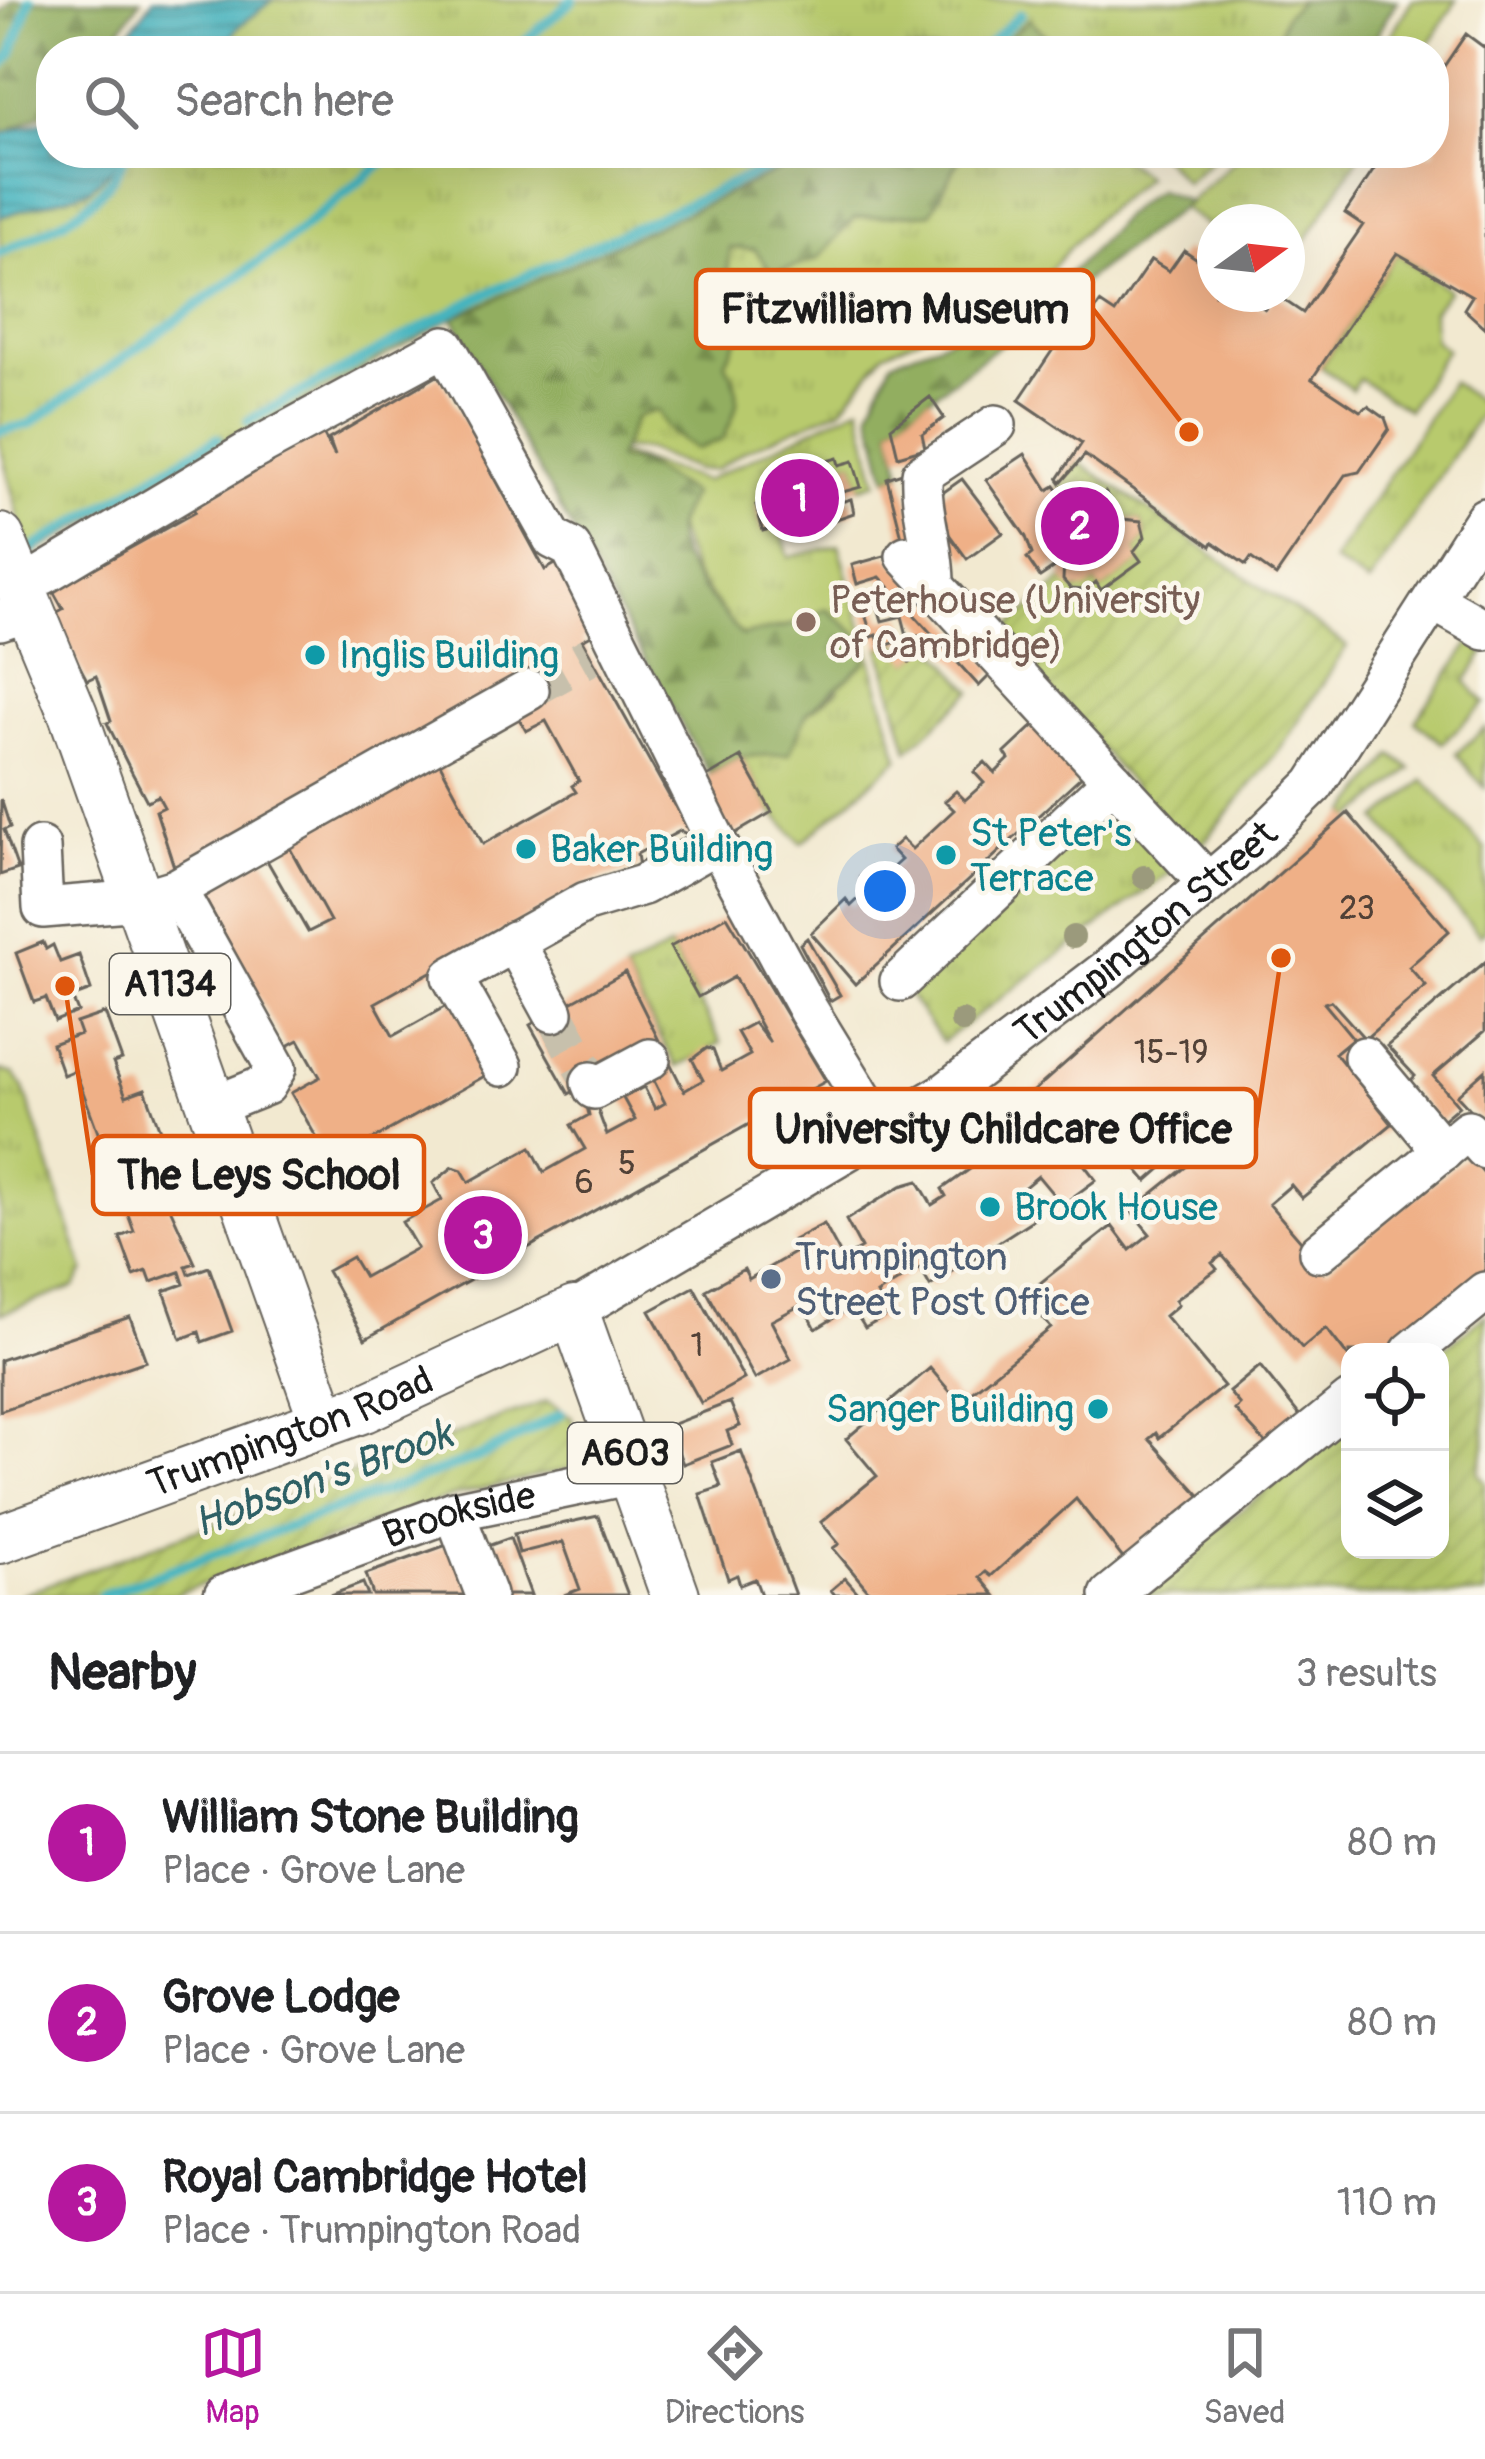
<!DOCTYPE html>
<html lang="en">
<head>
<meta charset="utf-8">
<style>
  body { margin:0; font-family:Pangolin,sans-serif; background:#f6f6f6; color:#202124 }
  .controls { position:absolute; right:36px; bottom:36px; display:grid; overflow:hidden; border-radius:24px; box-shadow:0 12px 48px #0002 }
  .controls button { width:108px; height:108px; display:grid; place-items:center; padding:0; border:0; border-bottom:3px solid #e0e0e0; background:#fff; color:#202124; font:60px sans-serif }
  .compass { position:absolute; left:1197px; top:204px; width:108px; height:108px; border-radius:50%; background:#fff; box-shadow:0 12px 48px #0002; rotate:75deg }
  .you { position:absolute; left:885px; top:891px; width:42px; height:42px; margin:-30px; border:9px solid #fff; border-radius:50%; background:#1a73e8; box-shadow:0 0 0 18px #1a73e833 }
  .badge { display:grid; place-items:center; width:78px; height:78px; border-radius:50%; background:#b5179e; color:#fff; font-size:39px; font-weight:700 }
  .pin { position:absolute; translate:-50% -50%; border:6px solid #fff; box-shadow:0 3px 12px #0006 }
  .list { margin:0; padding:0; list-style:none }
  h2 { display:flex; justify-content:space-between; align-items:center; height:156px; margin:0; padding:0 48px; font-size:51px }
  h2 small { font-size:39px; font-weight:400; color:#757577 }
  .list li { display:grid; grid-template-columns:78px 1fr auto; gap:36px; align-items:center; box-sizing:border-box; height:180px; padding:0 48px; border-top:3px solid #e0e0e0 }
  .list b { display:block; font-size:45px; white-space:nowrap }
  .list p { margin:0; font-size:39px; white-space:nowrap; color:#757577 }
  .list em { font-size:39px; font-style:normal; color:#757577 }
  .icon { flex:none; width:66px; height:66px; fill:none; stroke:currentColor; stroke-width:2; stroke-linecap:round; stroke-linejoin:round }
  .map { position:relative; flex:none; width:1485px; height:1595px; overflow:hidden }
  .search { position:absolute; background:#fff; box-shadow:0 12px 48px #0002; left:36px; right:36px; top:36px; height:132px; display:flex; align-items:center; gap:30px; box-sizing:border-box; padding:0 42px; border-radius:48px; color:#757577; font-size:45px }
  .sheet { height:696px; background:#fff }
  nav { display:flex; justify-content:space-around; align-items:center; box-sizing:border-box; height:168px; border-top:3px solid #e0e0e0; background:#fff; font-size:33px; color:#757577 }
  nav a { display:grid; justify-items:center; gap:6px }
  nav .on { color:#b5179e }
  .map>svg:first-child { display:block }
</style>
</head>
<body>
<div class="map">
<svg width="1485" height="1595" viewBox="0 0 1485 1595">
  <defs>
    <pattern id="grass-tufts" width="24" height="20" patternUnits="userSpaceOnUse" patternTransform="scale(3)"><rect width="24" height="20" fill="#b8ca6d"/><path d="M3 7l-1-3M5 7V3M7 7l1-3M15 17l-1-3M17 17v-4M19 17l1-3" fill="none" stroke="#9ead5e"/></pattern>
    <pattern id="forest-firs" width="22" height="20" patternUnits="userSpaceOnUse" patternTransform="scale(3)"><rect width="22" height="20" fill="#92ae60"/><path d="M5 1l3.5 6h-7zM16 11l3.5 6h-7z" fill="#768d4e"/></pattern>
    <pattern id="garden-furrows" width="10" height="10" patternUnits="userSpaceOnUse" patternTransform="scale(3)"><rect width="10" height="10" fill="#b8ca6d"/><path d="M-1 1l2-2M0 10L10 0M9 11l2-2" fill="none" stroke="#9ead5e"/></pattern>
    <pattern id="water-rules" width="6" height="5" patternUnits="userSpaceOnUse" patternTransform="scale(3)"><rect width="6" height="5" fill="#45b4bf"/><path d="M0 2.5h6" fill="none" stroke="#39929a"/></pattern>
  </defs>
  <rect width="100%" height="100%" fill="#fbf7ec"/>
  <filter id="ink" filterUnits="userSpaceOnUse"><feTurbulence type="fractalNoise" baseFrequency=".00833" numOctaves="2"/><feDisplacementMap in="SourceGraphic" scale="24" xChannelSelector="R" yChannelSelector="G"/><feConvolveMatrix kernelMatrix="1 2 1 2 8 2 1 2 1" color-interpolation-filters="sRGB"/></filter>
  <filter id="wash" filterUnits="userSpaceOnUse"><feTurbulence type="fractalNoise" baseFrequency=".004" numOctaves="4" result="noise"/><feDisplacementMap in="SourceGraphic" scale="48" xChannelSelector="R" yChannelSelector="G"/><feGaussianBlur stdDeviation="2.7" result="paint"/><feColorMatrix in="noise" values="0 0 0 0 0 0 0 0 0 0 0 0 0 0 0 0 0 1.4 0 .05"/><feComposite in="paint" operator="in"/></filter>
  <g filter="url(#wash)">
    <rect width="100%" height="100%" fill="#f2e9d0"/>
    <path fill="url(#grass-tufts)" stroke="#6a7344" stroke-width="3" d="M273,0H1397L1367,51H1062L1029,20L992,51H225L237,28Z
      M1412,0H1457L1425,51H1381Z
      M129,153H818L453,318L29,556L0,445V217L88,190Z
      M962,153H1116L1146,177L1094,220L1049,271L993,305L884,353L842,408L744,451L715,470H696L647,450L622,449L636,416C680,404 721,371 741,331L727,282L730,247L755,249L842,230L854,218L931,212Z
      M1159,153H1219L1185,183Z
      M1244,153H1361L1287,271V222H1215V231L1181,208Z
      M1397,253L1449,290L1433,311L1434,340L1446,349L1408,410L1359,379L1352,390L1321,367Z
      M1451,382L1485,406L1369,584L1333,561Z
      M860,406L877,482L861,487L853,462L839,465L836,458L799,469L800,476L785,480L786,488L771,493L789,557L839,545L899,758L802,843L772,812L741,757L789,754L807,713L839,690L827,609L792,625L741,636L695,576L676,526L617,460L619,454L705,481Z
      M1472,641L1484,653L1466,681L1485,703L1442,743L1415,721Z
      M1485,728V788L1456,754Z
      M1392,755L1411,769L1353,819L1348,813Z
      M1424,780L1485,849V931L1480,935L1378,820Z
      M1119,797L1180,865L942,1042L906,991Z
      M670,947L721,1043L677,1067L625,972Z
      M0,1070L14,1074L24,1089L84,1271L74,1287L0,1314Z"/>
    <path fill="url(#forest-firs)" stroke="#57653e" stroke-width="3" d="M13,0H141L104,51H51V109L6,133L0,129V14Z
      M1301,0H1397L1367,51H1273L1285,15Z
      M1029,19L1062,51H992Z
      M818,153H962L931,213L854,218L818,259L772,274L755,249L730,248L727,282L741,331L725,363C745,392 738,410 722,440L696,449L670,432L657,410L636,417L617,459L641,463L692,494C686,504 677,518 676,529C675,567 720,607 741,636L792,625L827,609L863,639L866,662L807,713L789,754L741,757L710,775L453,318Z
      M1158,190L1189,202L891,427L902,473L887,478L870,411L892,361C953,336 1017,315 1069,273C1102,246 1119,211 1158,190Z"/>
    <path fill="url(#garden-furrows)" stroke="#6a7344" stroke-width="3" d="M1080,463L1347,646L1281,748L1194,855L1000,635L1063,580L1077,591L1096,582L1101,590L1140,561L1134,551L1145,537L1141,521L1123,519L1117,505L1068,504L1056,488Z
      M898,642L910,662L932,644L972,691L908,750L880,647Z
      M1485,1315V1445L1478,1473L1485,1482V1595H1135L1350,1423V1550H1440V1352Z
      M547,1401L571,1417L585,1465L453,1496L172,1595H20Z"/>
    <path fill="url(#water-rules)" stroke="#30686e" stroke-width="3" d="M153,0H273L237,28L224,51H115Z
      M51,118V153H129L89,190L0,217V135Z"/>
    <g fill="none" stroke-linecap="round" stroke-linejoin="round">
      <path stroke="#45b4bf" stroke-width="10" d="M513,51L573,0
        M982,51L1021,14
        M0,67L12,53L30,0
        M0,253C50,229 104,208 126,153
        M248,421L482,296L801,153
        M0,431L30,424L281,246L394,153
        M28,551L218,438
        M102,1595L484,1455L561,1414"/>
    </g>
    <g id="blocks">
      <path fill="#efb087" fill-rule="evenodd" d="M1466,34L1485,48V328L1464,309L1472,296L1397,253L1312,379L1360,411L1368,406L1385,418L1389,429L1359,472L1345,475L1276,576L1251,558L1246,565L1213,542L1211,546L1085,455L1061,483L1058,479L1082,443L1019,400L1060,339L1070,346L1100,303L1115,313L1151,260L1169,271L1184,250L1215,271V294H1242L1265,309L1275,294L1303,313L1363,225L1345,213L1385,153H1434V81Z
        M439,375L545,570L566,558L604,628L582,640L674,805L681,800L694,824L692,836L680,831L637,854L639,867L593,881L375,1003L393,1036L457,1000L497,1069L331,1163L291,1093L320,1077L299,1040L286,1047L201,891L265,857L308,932L330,921L287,843L438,760L483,844L576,792L572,786L579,781L546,721L526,731L517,715L175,870L156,811L164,807L158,796L147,801L128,765L107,723L111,721L96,676L87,680L52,615L63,609L53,591L195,512L192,505L322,432L335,456L329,439Z
        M930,397L944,418L922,434L925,448L898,456L891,427Z
        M1025,454L1048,490L1055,486L1068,504L1075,499L1089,502L1105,492L1123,519L1141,521L1145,537L1134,551L1141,561L1101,590L1096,582L1086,590L1071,589L1063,580L1064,561L1040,577L1027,558L1032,554L1026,537L986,480Z
        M837,458L839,465L853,461L861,487L828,496L831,505L851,499L854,513L784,537L781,526L763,531L756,505L772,500L770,493L786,488L784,480L800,476L798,469Z
        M902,473L920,545L903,541L887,478Z
        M962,479L1003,533L967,559L927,504Z
        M888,555L995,670L979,686L880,577L857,584L852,565Z
        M875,597L882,621L902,616L908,639L880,647L877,635L872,637L861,601Z
        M918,636L928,648L910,663L900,652Z
        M1040,720L1087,771L855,984L811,933L846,899L851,906L870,888L860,877L871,867L881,878L901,860L891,849L902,839L912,849L954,810L945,801L956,791L965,800L984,783L974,772L985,762L995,773L1009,759L1005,753Z
        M741,757L772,812L731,836L700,781Z
        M1,799L10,827L4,830L18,869L0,875Z
        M1348,813L1449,931L1409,967L1426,986L1365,1039L1331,1001L1324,1003L1353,1038L1335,1053L1392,1124L1302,1198L1291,1185L1269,1204L1326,1270L1467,1155L1485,1175V1280L1395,1352H1350V1359L1326,1328L1302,1348L1222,1255L1212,1263L1217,1269L1175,1300L1178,1305L1165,1316L1224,1386L1159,1438L1156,1433L1149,1439L1207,1503L1125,1561L1076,1499L991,1576L986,1572L980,1577L995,1595H872L833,1548L839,1544L821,1522L877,1476L846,1439L930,1368L959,1402L1051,1328L1025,1295L1112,1226L1130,1250L1150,1234L1131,1211L1213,1145L1203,1132L1147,1181L1098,1124L1072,1149L1096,1180L1062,1205L1038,1176L1016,1194L1034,1219L930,1286L920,1268L877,1294L888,1315L865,1328L852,1307L816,1329L803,1304L771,1321L791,1359L755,1379L706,1290L744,1269L749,1279L799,1250L793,1240L824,1224L843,1259L861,1248L846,1220L901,1186L918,1181L932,1205L946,1196L942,1189L987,1157L975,1143Z
        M727,916L826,1081L365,1339L327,1271L352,1257L364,1277L417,1248L402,1222L442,1200L433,1183L453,1167L462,1170L469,1182L531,1147L544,1172L585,1149L571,1125L589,1115L582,1086L569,1094L530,1025L625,972L684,1091L703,1080L692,1059L707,1048L713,1050L721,1071L750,1055L737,1032L754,1023L770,1043L734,977L698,997L670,947ZM653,1079L665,1103L655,1109L644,1087L623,1098L635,1120L607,1135L588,1084Z
        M807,938L840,995L830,1001L800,944Z
        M43,942L46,949L53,945L60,962L79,955L91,990L72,997L78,1012L55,1021L46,998L34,1002L16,953Z
        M1485,962V1031L1433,1076L1459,1106L1440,1122L1407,1084L1415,1076L1387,1046Z
        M105,1013L122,1060L113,1063L126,1096L145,1089L179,1182L161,1188L195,1263L186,1266L189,1274L209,1267L232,1331L202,1342L199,1332L181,1339L164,1291L184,1284L180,1272L151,1282L147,1271L134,1276L120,1237L134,1231L75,1070L63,1075L52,1044L80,1034L76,1023Z
        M1485,1070V1125L1457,1095Z
        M694,1287L744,1379L701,1403L650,1311Z
        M130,1317L146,1361L0,1411V1360Z
        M1260,1366L1305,1422L1272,1450L1235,1410L1240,1405L1229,1392Z
        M730,1402L740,1426L727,1431L732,1445L683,1464L668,1426Z
        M741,1451L795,1595H761L755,1579L740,1585L737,1575L728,1579L700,1494L721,1487L712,1462Z
        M598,1516L628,1595H564L580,1589L563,1542L519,1553L514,1534Z
        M510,1538L531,1595H500L482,1548Z
        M455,1542L474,1595H373L366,1574Z
        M845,1578L860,1595H835L831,1590Z
        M363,1583L368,1595H331Z"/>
    </g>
  </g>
  <g filter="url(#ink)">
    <use href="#blocks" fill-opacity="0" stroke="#67645b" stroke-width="3"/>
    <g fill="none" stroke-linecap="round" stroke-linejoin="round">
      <path stroke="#c7c0ac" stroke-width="39" stroke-dasharray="39 20" stroke-linecap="butt" d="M529,690L590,656
        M553,1012L591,1082"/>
      <g stroke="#67645b" stroke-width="44">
        <g id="minor">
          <path d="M906,556L1207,882"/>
          <path d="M44,574L247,453L445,346L553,539L571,548L717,843L808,1010L882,1131"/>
          <path d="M934,586C935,548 920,513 922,474L996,425"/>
          <path d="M1434,601L1485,630"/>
          <path d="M0,620L29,610"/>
          <path d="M40,847L43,908L140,900L176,889L276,1068L266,1085L214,1106"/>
          <path d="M176,889L529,690"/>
          <path d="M514,941L553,1012"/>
          <path d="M900,981L1113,780"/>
          <path d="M1364,1057L1443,1151"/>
          <path d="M502,1066L452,977L586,902L643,885L717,843"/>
          <path d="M591,1082L594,1089L650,1059"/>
          <path d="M1319,1252L1468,1130L1485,1149"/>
          <path id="s1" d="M574,1311L945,1093L1108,969L1253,845L1314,785L1485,518"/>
          <path d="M1411,1352L1485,1292"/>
          <path d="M454,1511L486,1595"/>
          <path id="s2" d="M224,1595L454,1511L633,1474"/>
          <path d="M1110,1595L1350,1401"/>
        </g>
      </g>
      <g stroke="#67645b" stroke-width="52">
        <g id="major">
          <path d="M0,538L73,714L324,1422"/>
          <path id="s3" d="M0,1539L364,1408L574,1311L675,1595"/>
        </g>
      </g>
      <use href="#minor" stroke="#fff" stroke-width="39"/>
      <use href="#major" stroke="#fff" stroke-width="48"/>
    </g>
    <g fill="#9b9a7c">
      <circle cx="1144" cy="877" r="12"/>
      <circle cx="1073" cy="937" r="12"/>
      <circle cx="962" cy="1021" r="12"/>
    </g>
  </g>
  <circle fill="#8d6e63" stroke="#fbf7ec" stroke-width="4.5" cx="806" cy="622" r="12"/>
  <g fill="#0f9aa8" stroke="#fbf7ec" stroke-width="4.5">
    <circle cx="315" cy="655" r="12"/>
    <circle cx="526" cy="849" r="12"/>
    <circle cx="946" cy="855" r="12"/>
    <circle cx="990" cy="1207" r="12"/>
    <circle cx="1098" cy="1409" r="12"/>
  </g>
  <circle fill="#5c6f8a" stroke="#fbf7ec" stroke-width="4.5" cx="771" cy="1279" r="12"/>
  <g text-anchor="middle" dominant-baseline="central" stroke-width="9" stroke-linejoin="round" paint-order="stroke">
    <g font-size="33" fill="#514137">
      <text x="1357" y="908">23</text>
      <text x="1171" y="1052">15-19</text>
      <text x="627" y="1163">5</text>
      <text x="584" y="1182">6</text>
      <text x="697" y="1345">1</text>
    </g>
    <g fill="#fbf7ec" stroke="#5f5e5a" stroke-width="3">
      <rect x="110" y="954" width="120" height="60" rx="9"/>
      <rect x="568" y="1423" width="114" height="60" rx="9"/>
    </g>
    <g font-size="36" font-weight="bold" fill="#1c1c1c">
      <text x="170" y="984">A1134</text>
      <text x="625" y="1453">A603</text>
    </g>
    <g font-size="39" fill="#785e54" stroke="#fbf7ec" text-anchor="start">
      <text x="830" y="600">Peterhouse (University<tspan x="830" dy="45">of Cambridge)</tspan></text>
    </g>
    <g font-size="39" fill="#0d838f" stroke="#fbf7ec" text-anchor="start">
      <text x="339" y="655">Inglis Building</text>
      <text x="970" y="833">St Peter's<tspan x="970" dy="45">Terrace</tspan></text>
      <text x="550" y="849">Baker Building</text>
      <text x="1014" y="1207">Brook House</text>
      <text x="1074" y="1409" text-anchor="end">Sanger Building</text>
    </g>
    <g font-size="39" fill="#1c1c1c" stroke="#fbf7ec">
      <text stroke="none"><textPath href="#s1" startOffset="687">Trumpington Street</textPath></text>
      <text stroke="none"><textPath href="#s3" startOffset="309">Trumpington Road</textPath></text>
      <text stroke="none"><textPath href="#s2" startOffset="249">Brookside</textPath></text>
    </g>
    <g font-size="39" fill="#4e5e75" stroke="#fbf7ec" text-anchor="start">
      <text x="795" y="1257">Trumpington<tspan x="795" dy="45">Street Post Office</tspan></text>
    </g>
    <g font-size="42" font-style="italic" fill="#2e6065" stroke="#fbf7ec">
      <text transform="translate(323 1479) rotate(-20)">Hobson's Brook</text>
    </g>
  </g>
  <path fill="none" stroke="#de560d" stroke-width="4.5" d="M1189 432L1093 309M1281 958L1256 1128M65 986L93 1175"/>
  <g fill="#de560d" stroke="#fbf7ec" stroke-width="4.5">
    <circle cx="1189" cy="432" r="12"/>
    <circle cx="1281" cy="958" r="12"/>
    <circle cx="65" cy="986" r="12"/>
  </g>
  <g fill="#fbf7ec" stroke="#de560d" stroke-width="4.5">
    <rect x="696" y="270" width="397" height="78" rx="12"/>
    <rect x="750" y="1089" width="506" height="78" rx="12"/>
    <rect x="93" y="1136" width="331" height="78" rx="12"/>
  </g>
  <g font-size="42" text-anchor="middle" font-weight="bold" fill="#1c1c1c">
    <text x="895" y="323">Fitzwilliam Museum</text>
    <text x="1003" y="1143">University Childcare Office</text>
    <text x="259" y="1189">The Leys School</text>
  </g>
</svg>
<div class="controls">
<button><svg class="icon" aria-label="locate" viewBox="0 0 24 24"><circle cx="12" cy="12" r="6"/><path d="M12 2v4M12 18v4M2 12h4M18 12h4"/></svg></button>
<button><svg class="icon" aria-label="layers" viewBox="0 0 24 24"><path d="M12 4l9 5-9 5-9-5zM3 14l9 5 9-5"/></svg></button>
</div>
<svg class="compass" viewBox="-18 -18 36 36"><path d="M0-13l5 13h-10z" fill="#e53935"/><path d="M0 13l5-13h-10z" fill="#757577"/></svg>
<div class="you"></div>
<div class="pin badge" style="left:800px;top:498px">1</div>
<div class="pin badge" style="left:1080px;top:526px">2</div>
<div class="pin badge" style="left:483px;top:1235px">3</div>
<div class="search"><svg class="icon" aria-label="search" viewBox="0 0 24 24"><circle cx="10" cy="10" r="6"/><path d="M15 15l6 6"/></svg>Search here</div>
</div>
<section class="sheet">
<h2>Nearby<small>3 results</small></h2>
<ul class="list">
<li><span class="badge">1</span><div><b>William Stone Building</b><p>Place · Grove Lane</p></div><em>80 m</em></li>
<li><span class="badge">2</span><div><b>Grove Lodge</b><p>Place · Grove Lane</p></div><em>80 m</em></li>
<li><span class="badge">3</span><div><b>Royal Cambridge Hotel</b><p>Place · Trumpington Road</p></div><em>110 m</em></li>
</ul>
</section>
<nav>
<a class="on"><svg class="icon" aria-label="map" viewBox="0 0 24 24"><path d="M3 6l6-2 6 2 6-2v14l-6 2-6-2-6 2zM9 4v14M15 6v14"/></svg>Map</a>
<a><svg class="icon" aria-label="directions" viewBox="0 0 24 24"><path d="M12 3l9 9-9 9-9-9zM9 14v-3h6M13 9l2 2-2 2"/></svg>Directions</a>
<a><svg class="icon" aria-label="saved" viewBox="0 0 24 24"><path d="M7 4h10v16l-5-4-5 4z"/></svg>Saved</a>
</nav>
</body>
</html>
